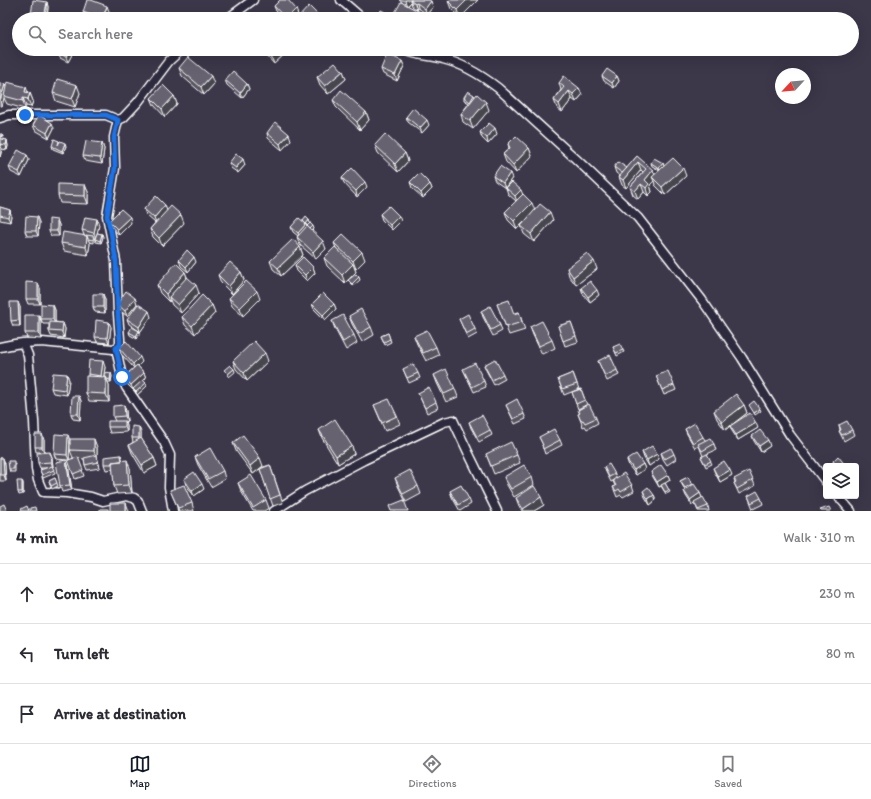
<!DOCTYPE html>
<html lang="en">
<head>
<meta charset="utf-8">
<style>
  body { margin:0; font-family:Itim,sans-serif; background:#f2f2f3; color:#2b2b33 }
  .controls { position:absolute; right:12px; bottom:12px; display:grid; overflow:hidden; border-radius:4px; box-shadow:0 4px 16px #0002 }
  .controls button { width:36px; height:36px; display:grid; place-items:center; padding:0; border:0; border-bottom:1px solid #e1e1e2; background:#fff; color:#2b2b33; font:20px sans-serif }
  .compass { position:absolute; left:775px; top:68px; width:36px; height:36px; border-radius:50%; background:#fff; box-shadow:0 4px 16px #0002; rotate:244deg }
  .stop { position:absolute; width:12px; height:12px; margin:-9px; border:3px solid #1a73e8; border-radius:50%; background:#fff }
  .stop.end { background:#1a73e8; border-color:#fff; box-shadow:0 1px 4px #0008 }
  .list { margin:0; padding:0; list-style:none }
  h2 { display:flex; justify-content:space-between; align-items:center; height:52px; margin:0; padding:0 16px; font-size:17px }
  h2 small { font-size:13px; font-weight:400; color:#7c7c81 }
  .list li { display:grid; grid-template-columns:26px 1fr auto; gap:12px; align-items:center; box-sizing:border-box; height:60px; padding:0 16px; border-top:1px solid #e1e1e2 }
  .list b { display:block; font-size:15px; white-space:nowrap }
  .list em { font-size:13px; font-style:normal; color:#7c7c81 }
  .icon { flex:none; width:22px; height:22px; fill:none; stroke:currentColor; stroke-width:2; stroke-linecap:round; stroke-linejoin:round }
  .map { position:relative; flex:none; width:871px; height:511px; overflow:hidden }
  .search { position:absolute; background:#fff; box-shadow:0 4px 16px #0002; left:12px; right:12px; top:12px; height:44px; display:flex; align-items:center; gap:10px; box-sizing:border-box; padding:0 14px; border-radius:22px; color:#7c7c81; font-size:15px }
  .sheet { height:232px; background:#fff }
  nav { display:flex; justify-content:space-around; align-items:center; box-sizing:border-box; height:56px; border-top:1px solid #e1e1e2; background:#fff; font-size:11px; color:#7c7c81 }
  nav a { display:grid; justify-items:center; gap:2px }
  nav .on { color:#111827 }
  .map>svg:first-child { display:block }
</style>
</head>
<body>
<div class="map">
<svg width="871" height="511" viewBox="0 0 871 511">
  <rect width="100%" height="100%" fill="#3c3749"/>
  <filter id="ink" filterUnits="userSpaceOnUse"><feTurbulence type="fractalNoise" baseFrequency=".025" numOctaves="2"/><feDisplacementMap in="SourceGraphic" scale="8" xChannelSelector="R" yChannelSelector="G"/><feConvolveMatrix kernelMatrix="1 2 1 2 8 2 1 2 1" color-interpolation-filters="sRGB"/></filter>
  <g filter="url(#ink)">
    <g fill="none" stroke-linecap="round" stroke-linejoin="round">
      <g stroke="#fff" stroke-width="11">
        <path id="street" d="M341,0L363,19
          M227,19L253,0
          M403,49C415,56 430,55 443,59C464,64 481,75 498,88L576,159L638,218L702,300L742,358L790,435L826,482
          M0,118L9,115H106L118,120L123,118L138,102L169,61L182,49
          M23,343L42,342L113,349L116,348L120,345V339L118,314L116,261L107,216L115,168L114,137L118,120
          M0,347L15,344L23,343L28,355L34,421L36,469L38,480L43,492L67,493L91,497L103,501L126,496L134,498L138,501L142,511
          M116,348L122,377L126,387L164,442L170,455L169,487L173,511
          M838,496L851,511
          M274,511L305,491L364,460L444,422L453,420L468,452L497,511"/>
      </g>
      <use href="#street" stroke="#2f2a3d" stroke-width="8"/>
    </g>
    <path fill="#585460" stroke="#fff" d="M399,0H429L433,7L427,14L418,8L417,10L412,6L411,2L408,6L420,12L422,19H395L393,16L403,3Z
      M478,0L460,18L451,9L448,1Z
      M47,2L48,7L47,19H32L31,16Z
      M274,6L298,15L294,19H283L276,11Z
      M83,12L110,14L108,19H86Z
      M379,15H386L384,19L380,18Z
      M75,49L68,62L60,58L58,53Z
      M264,49H290L274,64L266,55Z
      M402,61L404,66L397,81L383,74L381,69Z
      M179,68L214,84L204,95L182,76Z
      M343,71L346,79L328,94L320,85L317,77Z
      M602,76H617L619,81L614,88L604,81Z
      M225,80L247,84L249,89L242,98L227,85Z
      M0,83L5,84L6,87L30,93L33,101L31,107L26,106L25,109L7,104L4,98L2,106H0Z
      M559,83L579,88L582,95L576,102L572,99L562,112L557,108L554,100L561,90Z
      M53,93H80L75,107L56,101Z
      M474,95L475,97L489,110L473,129L463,122L461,114L469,103L464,100V97Z
      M174,96L177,104L165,117L154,105L151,98Z
      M333,100L366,112L369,120L360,130L336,107Z
      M406,117L429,125L422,133L408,122Z
      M33,125L54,128L49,138L35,130Z
      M480,132L497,134L488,144L482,138Z
      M267,133L291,140L282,150L268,138Z
      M0,134L4,140H7L8,146L7,150L2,149L0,157Z
      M59,141L60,142L66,146L63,153L53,149L52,146Z
      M102,143L104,149L102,164L85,161L83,156Z
      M508,144L529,148L532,156L516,173L506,162L503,154L509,148Z
      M375,145L405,153L408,161L398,172L378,153Z
      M27,155L29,160L21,177L11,172L9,167Z
      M637,156L655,175L659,170L652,166L651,163H663L664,166L663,167L686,176L665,195L655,185L654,181L650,185L652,192L648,196L644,192L638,199L633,195L630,187L643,172L641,170L626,188L622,185L619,177L620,176L616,173L614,167L627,168Z
      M229,163L245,165L238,173L231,168Z
      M493,176L512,178L505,188L495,181Z
      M342,178L367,187L357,197L344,183Z
      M410,182L430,184L432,189L423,198L412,188Z
      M85,185L88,192V204L60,203L58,195Z
      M506,188L523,194L534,211L553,220L534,242L524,234L521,226L533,212L517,229L508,220L505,212L516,201L508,194Z
      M0,207L10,210L11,215L10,222L0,220Z
      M144,209L167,210L184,223L162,246L153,237L150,229L155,223L146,215Z
      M380,214L401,221L392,230L382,220Z
      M57,220L59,225V236H51L49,231Z
      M309,220L310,223L314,229L312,231L326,249L316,259L300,245L297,237L298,236L293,232L291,227L303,221Z
      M109,221L131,223L119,235L111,226Z
      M39,222L38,236H27L25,231Z
      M99,225L97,233L102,234L103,237L101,243L96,242L95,239V238H94V243L89,242L90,244L88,255L64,251L61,243L84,235L82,230Z
      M334,243L365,260L356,269L354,268L356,272L345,283L327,266L324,258L336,248Z
      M300,247L303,255L281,276L273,269L270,261Z
      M179,260L196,262L188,272L181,266Z
      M295,265L313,267L315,273L307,281L297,271Z
      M567,268L597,269L576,285L569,276Z
      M185,272L187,277L199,293L181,313L172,305L170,300L169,302L160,293L157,285Z
      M241,272L244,280L232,294L221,283L218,275Z
      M40,288V304H28L26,299Z
      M581,288L599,295L590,302L583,294Z
      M103,294L105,300V313L95,312L93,307Z
      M135,298L137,304L127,316L118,309L117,304Z
      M229,298L260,299L243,316L232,306Z
      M312,304H334L336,309L325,320L314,309Z
      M497,304L514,313L519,312L525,330L509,335Z
      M53,305L55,310V322L63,323L65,329L64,338L51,336L49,331V324H43L41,319Z
      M212,305L215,313L195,334L185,325L182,317Z
      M20,307V326H13L11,321Z
      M481,311L500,325L502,331L493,336L483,317Z
      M39,315L41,321V339L27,338L25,333Z
      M349,316L371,327L374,335L362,342L352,324Z
      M151,317L140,332L139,331L140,333L137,339L130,335L129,332L139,331L129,324L127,319Z
      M459,319L475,329L477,334L468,339Z
      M332,321L354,335L357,343L346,350L335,329Z
      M571,322L578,342L565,346L558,326Z
      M111,327L109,343L97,342L95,337Z
      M530,327L552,340L555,348L542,354L533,335Z
      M388,333L391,342L385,345L381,336Z
      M414,336L436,347L439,355L426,361L417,344Z
      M613,347L623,350L624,352L617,356Z
      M119,348L142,362L138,366L144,373L146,378L143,381L146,383L147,386L137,395L134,390H133L126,383L124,377L134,368L121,354Z
      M233,361H268L247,381L236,369Z
      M598,361L617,370L619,375L607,381Z
      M484,365L503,374L505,379L494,385L486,370Z
      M105,367L104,376H112L111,382H108L109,385V402L89,401L86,393L88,376V374Z
      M403,369L418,373L420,378L409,383Z
      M463,369L484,381L486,387L474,392Z
      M573,373L579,389L564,395L558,379Z
      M67,374L69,380L67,395L53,393L51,388Z
      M434,375L455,389L458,397L446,402L437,383Z
      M656,376L674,385L676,390L664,395Z
      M581,389L587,405L596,418L598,423L587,429L585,426L583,427L578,414H580L578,410L586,405L578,409L572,392Z
      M418,393L436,402L438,408L427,413Z
      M79,396L81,401L80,420L73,419L71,414Z
      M124,405L126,411L127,421L125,422L127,426V432L110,433L108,427L115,421L113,417Z
      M374,405L397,416L400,424L385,431Z
      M506,405L524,414L526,419L515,424Z
      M744,405L747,413L725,430L717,419L714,411Z
      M469,422L490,430L492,435L479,442L471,428Z
      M839,425L852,430L854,435L844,441L839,431L840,430Z
      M730,426L758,428L738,440L732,431Z
      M685,429L703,437L705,440L714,444L716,450L707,454L712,464L706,467L701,457L703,456L699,446L695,448L687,434Z
      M319,430L352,446L354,454L338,464L322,438Z
      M141,432V438L154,458L157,466L144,473L132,453L129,445L133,442L132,438Z
      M752,436L770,446L761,452L754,441Z
      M539,437L560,440L562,445L545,454L542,445H543Z
      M44,440V452H36L35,447Z
      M70,440L69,460L74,458H73L70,450L97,447V457L100,468L87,470L85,465L84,459L78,458L84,476L75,479L69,460H66L68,465L72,490L62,492L60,486L66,460L56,459L54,454Z
      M233,443L263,466L260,468L270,465L283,503L273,506L260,469L253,474L236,451Z
      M50,452L52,457L53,467H52L55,473L43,478L40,470L47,468H40L38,463Z
      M642,452L657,454L659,459L649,466L644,458Z
      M661,453L674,454L676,459L667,465L663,459Z
      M486,454L517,455L520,463L494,474Z
      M121,455L123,461L130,468L132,493L117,494L114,486L113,469L106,470L104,464Z
      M195,457L223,471L225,479L211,487L198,465Z
      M0,458H3L5,464L6,481H0Z
      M627,460L643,464L645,469L636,475L629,466Z
      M833,461L846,466H835Z
      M15,464V472H10L9,469Z
      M604,467L615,474L616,477L632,485L634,491L623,497L621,495L617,497L613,487L615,486L613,481L611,482L606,472Z
      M713,468L732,475L720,482L715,473Z
      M651,472L668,475L670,480L665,483L670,492L666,494L661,486L659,487L653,477Z
      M504,477H532L534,485L514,497L507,485Z
      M688,477L693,485L700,493L702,498L708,506L709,511H698L695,504L692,505L686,496L684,491L685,490L680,481Z
      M55,478L58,486L52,489L49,481Z
      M395,478L418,486L421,494L406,502L398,486Z
      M184,479L204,489L194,496L186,485Z
      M734,479L753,480L755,486L739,494L734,483L735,482Z
      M22,481L23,483V494L19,495L18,492Z
      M238,483L266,500L269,508L264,511H253L241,491Z
      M170,490L192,503L194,511H179Z
      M450,491L469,499L471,504L460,511L452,497Z
      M643,491L654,495L656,500L650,505L645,497Z
      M748,496L761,498L763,504L753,509Z
      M516,498L544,505L534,511H522L519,506Z"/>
    <path fill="#47454e" stroke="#fff" d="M406,0H412H410L411,2L407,6L405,1Z
      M467,0H478L460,18L457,10Z
      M431,1L433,7L427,14L425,9Z
      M47,2L48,7L47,19H45Z
      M417,3L418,8L417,10L415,4Z
      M107,6L110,14L108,19H103Z
      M296,9L298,15L294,19H286Z
      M385,12L386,15L384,19L383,17Z
      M420,12L422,19H416Z
      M318,15L320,19H314Z
      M70,49H75L68,62L66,57Z
      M279,49H290L274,64L271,56Z
      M402,61L404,66L397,81L395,75Z
      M343,71L346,79L328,94L325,86Z
      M211,76L214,84L204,95L201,87Z
      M617,76L619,81L614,88L612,83Z
      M5,84L7,89L4,96V98L2,106L0,101Z
      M247,84L249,89L242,98L240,93Z
      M77,85L80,93L75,107L72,99Z
      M26,87L29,95L28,100L25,92Z
      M579,88L582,95L576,102L573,94Z
      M569,91L572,99L562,112L559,104Z
      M30,93L33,101L31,107L28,99Z
      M174,96L177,104L165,117L162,109Z
      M23,98L26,106L25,109L23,101Z
      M486,102L489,110L473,129L470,121Z
      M366,112L369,120L360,130L357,122Z
      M427,120L429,125L422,133L420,128Z
      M52,123L54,128L49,138L47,133Z
      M495,128L497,134L488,144L487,138Z
      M2,134L4,139H1Z
      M289,134L291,140L282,150L280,144Z
      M7,140L8,146L7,150L6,145Z
      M65,143L66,146L63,153L62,151Z
      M102,143L104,149L102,164L100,158Z
      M0,144L2,149L0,157Z
      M529,148L532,156L516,173L513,165Z
      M405,153L408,161L398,172L395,164Z
      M27,155L29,160L21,177L19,172Z
      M243,159L245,165L238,173L236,168Z
      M638,162L641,170L626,188L623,180Z
      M663,163L664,166L660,171L659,168Z
      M683,168L686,176L665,195L662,187Z
      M653,170L656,178L652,177L654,181L650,185L652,192L648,196L646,188L645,180Z
      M510,173L512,178L505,188L503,183Z
      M365,182L367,187L357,197L356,191Z
      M430,184L432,189L423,198L421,193Z
      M641,184L644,192L638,199L635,191Z
      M85,185L88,192V204L85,196Z
      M521,190L523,195L517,202L515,196Z
      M532,203L535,211L517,229L514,221Z
      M165,205L167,211L156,224L154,218Z
      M10,210L11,215L10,222L8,217Z
      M550,212L553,220L534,242L531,234Z
      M181,215L184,223L162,246L159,238Z
      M399,216L401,221L392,230L390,225Z
      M37,217L39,222L38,236L36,231Z
      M130,217L131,223L119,235L117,229Z
      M97,219L99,225L96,238L94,233Z
      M57,220L59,225V236L57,231Z
      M309,220L310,223L307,226L306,224Z
      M306,224L308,229L300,238L298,233Z
      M313,226L314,229L311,232L310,229Z
      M102,234L103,237L101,243L100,241Z
      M87,236L90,244L88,255L86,247Z
      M323,241L326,249L316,259L313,252Z
      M300,247L303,255L281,276L278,268Z
      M362,252L365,260L356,269L353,261Z
      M194,257L196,262L188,272L186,267Z
      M594,261L597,269L576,285L573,277Z
      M353,264L356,272L345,283L342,275Z
      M313,267L315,273L307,281L305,275Z
      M185,272L188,280L169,297L170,300L169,302L166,294Z
      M241,272L244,280L232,294L229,286Z
      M359,277L360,280L353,286L352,284Z
      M38,283L40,288V304L38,299Z
      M196,285L199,293L181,313L178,305Z
      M597,290L599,295L590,302L588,297Z
      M257,291L260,299L243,316L240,308Z
      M103,294L105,300V313L103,307Z
      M135,298L137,304L127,316L125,311Z
      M18,302L20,307V326L19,320Z
      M334,304L336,309L325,320L323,315Z
      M53,305L55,310V324L53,319Z
      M212,305L215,313L195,334L192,326Z
      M149,311L151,317L140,332L139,327Z
      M39,315L41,321V339L39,333Z
      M109,322L111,327L109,343L107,338Z
      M63,323L65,329L64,338L62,332Z
      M139,331L140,333L137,339L136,336Z
      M265,353L268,361L247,381L244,373Z
      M140,357L142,362L135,369L133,364Z
      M103,361L105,367L103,381L101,376Z
      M234,369L235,372L229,377L228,374Z
      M111,373L112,376L111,382L110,380Z
      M144,373L146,378L133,390L131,385Z
      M67,374L69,380L67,395L65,390Z
      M106,377L109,385V402L106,394Z
      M146,383L147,386L137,395L136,392Z
      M79,396L81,401L80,420L78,414Z
      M124,405L126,411L127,421L125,416Z
      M744,405L747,413L725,430L722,422Z
      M760,409L761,411L755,415L754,413Z
      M125,421L127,426V432L125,427Z
      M756,423L758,428L738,440L736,435Z
      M139,427L141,432V444L139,438Z
      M42,434L44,440V452L42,447Z
      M68,435L70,440L69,460L67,455Z
      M94,439L97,447V457L100,468L94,451Z
      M768,440L770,446L761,452L759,446Z
      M352,446L354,454L338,464L336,456Z
      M50,452L52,457L53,467L51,462Z
      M657,454L659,459L649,466L647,460Z
      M3,458L5,464L6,481L4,475Z
      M154,458L157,466L144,473L142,465Z
      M260,458L263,466L253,474L250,466Z
      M66,460L68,465L72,490L70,485Z
      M127,460L130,468L132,493L129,485Z
      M643,464L645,469L636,475L634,470Z
      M730,470L732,475L720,482L718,477Z
      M668,475L670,480L659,487L657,482Z
      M22,481L23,483V494L22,492Z
      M202,484L204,489L194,496L192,491Z
      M700,493L702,498L692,505L690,500Z
      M654,495L656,500L650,505L648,499Z
      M541,497L544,505L534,511H523V509Z
      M126,503L129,511H126Z"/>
    <path fill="#666270" stroke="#fff" d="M33,0L47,2L44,18L31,16Z
      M87,0H91L107,6L102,19L83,12Z
      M280,0H288L296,9L286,19L274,6Z
      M410,0H429L431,1L425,9L417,3L415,4Z
      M450,0H467L457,10L448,1Z
      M401,2L420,12L416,19H399L393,16Z
      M309,6L318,15L314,19H297Z
      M381,10L385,12L383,17L379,15Z
      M60,49H70L66,57L58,53Z
      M265,49H279L271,56Z
      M387,54L402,61L395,75L381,69Z
      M188,57L211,76L201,87L179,68Z
      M335,62L343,71L325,86L317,77Z
      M607,69L617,76L612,83L602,76Z
      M233,71L247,84L240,93L225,80Z
      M564,76L579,88L573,94L569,91L559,104L554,100L564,87L559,83Z
      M57,79L77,85L72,99L53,93Z
      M7,82L26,87L25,92L30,93L28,99L23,98V101L4,96Z
      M0,83L5,84L0,101Z
      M163,85L174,96L162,109L151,98Z
      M341,90L366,112L357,122L333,100Z
      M468,91L474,95L470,102L464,97Z
      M477,94L486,102L470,121L461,114Z
      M413,108L427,120L420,128L406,117Z
      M39,115L52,123L47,133L33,125Z
      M275,122L289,134L280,144L267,133Z
      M489,123L495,128L487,138L480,132Z
      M0,134H2L1,139L7,140L6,145L0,144Z
      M385,134L405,153L395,164L375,145Z
      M516,136L529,148L513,165L503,154L510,148L508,144Z
      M54,139L59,141L58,145L60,141L65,143L62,151L52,146Z
      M86,141L102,143L100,158L83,156Z
      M18,150L27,155L19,172L9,167Z
      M236,154L243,159L236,168L229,163Z
      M637,156L653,170L645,180L649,184L646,188L641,184L635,191L630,187L646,169L638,162L623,180L619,177Z
      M654,158L663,163L659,168L651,163Z
      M673,158L683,168L662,187L652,177Z
      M618,162L627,168L622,173L614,167Z
      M500,166L510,173L503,183L493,176Z
      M352,168L365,182L356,191L342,178Z
      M419,173L430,184L421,193L410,182Z
      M512,182L521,190L515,196L506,188Z
      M58,184L85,185V196L58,195Z
      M523,194L532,203L514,221L505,212Z
      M156,196L165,205L154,218L144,209Z
      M540,204L550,212L531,234L521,226Z
      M171,206L181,215L159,238L150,229Z
      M389,206L399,216L390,225L380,214Z
      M0,207L10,210L8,217L0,215Z
      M121,209L130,217L117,229L109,221Z
      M26,216L37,217L36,231H25Z
      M85,217L97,219L94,233L82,230Z
      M306,217L309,220L306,224L303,221Z
      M299,218L306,224L298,233L291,227Z
      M49,219L57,220V231H49Z
      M310,223L313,226L310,229L307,226Z
      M307,226L323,241L313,252L297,237Z
      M63,232L87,236L86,247L61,243Z
      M97,233L102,234L100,241L95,239Z
      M343,234L362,252L353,261L334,243Z
      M86,235L94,236L93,240L88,239L87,236H86Z
      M293,239L300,247L278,268L270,261Z
      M335,247L353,264L342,275L324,258Z
      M187,250L194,257L186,267L179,260Z
      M587,253L594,261L573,277L567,268Z
      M303,257L313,267L305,275L295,265Z
      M230,262L241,272L229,286L218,275Z
      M176,263L185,272L166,294L157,285Z
      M356,274L359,277L352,284L348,280Z
      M187,277L196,285L178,305L169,297Z
      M246,281L257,291L240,308L229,298Z
      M590,281L597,290L588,297L581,288Z
      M26,282L38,283V299H26Z
      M126,291L135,298L125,311L117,304Z
      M323,293L334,304L323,315L312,304Z
      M93,294H103V307H93Z
      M202,295L212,305L192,326L182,317Z
      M509,300L514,314L519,312L522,322L506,327L497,304Z
      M10,302H18L19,320L11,321Z
      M41,304L53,305V319H41Z
      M138,304L149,311L139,327L127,319Z
      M490,306L500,325L491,330L481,311Z
      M361,309L371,327L359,334L349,316Z
      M468,314L475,329L466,334L459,319Z
      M25,315H39V333H25Z
      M343,315L354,335L343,342L332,321Z
      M96,320L109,322L107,338L95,337Z
      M542,321L552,340L539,346L530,327Z
      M50,322L63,323L62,332L49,331Z
      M571,322L576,336L563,341L558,326Z
      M132,327L139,331L136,336L129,332Z
      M427,330L436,347L423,353L414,336Z
      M388,333L390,339L384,342L381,336Z
      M126,341L140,357L133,364L119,348Z
      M254,341L265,353L244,373L233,361Z
      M620,344L623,350L616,353L613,347Z
      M610,355L617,370L605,376L598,361Z
      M495,359L503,374L492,380L484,365Z
      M89,360L103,361L101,376L88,374Z
      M475,363L484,381L472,387L463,369Z
      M413,364L418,373L407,378L403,369Z
      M137,365L144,373L131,385L124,377Z
      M230,365L234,369L228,374L224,370Z
      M446,369L455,389L444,394L434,375Z
      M668,371L674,385L662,390L656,376Z
      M106,372L111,373L110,380L107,379L106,377H105Z
      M53,373L67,374L65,390L51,388Z
      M573,373L577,384L562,389L558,379Z
      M86,376L106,377V394L86,393Z
      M143,380L146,383L136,392L133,389Z
      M429,387L436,402L425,408L418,393Z
      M581,389L585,400L576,404L572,392Z
      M736,394L744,405L722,422L714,411Z
      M72,396H79L78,414H71Z
      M389,399L397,416L382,423L374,405Z
      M517,399L524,414L513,419L506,405Z
      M754,401L760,409L754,413L749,405Z
      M589,404L596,418L585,423L583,420L581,421L578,414L580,413L578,410Z
      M124,405L125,416L113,417V406Z
      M750,413L756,423L736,435L730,426Z
      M482,415L490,430L477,437L469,422Z
      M335,419L352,446L336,456L319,430Z
      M108,421H125V427H108Z
      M847,421L852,430L842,435L839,431L841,430L839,425Z
      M695,423L703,437L693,443L685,429Z
      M132,426L139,427V438H132Z
      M554,429L560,440L543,449L542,445H543L539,437Z
      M760,430L768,440L759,446L752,436Z
      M35,434H42V447H35Z
      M55,434L68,435L67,455L54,454Z
      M243,435L260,458L250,466L233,443Z
      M141,438L154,458L142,465L129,445Z
      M710,438L714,444L702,451L698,444Z
      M70,439H94V451L70,450Z
      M511,442L517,455L491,466L486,454Z
      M652,446L657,454L647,460L642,452Z
      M210,448L223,471L208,479L195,457Z
      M671,448L674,454L665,459L661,453Z
      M50,452L51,462L38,463L37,453Z
      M636,454L643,464L634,470L627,460Z
      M707,454L711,461L705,464L701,457Z
      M97,455L98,462L85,465L84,458Z
      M121,455L122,461L112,462V464H104V457Z
      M838,456L846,466H837L833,461Z
      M78,457L83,470L73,474L68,460Z
      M0,458H3L4,475H0Z
      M66,460L70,485L60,486L56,462Z
      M127,460L129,485L114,486L112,462Z
      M8,461H14V469H9Z
      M724,461L730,470L718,477L713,468Z
      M609,464L615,474L609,477L604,467Z
      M270,465L280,495L270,499L260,469Z
      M524,465L532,477L511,489L504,477Z
      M661,465L668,475L657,482L651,472Z
      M52,466L54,470L42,475L40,470Z
      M410,470L418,486L403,494L395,478Z
      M749,471L753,480L737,489L734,483L736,482L734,479Z
      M194,472L202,484L192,491L184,479Z
      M624,473L632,485L621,492L619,489L616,491L613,487L616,486L613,480Z
      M251,475L266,500L253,508L238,483Z
      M688,477L692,484L685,488L680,481Z
      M55,478L57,483L51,486L49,481Z
      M17,481H22V492H18Z
      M665,483L669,490L665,492L661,485Z
      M694,484L700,493L690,500L684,491Z
      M184,485L192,503L178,508L170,490Z
      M461,485L469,499L458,505L450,491Z
      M534,486L541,497L523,509L516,498Z
      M648,487L654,495L648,499L643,491Z
      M757,491L761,498L751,503L748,496Z
      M703,497L708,506L698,510L694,502Z
      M404,500L408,511H391L389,506Z
      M110,503H126V511H110Z
      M4,504L7,511H0V506Z
      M27,506L29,511H22L21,509Z
      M35,507L36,511H30V508Z
      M829,507L831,511H821L820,510Z
      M100,509H108V511H100Z"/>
  </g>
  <g fill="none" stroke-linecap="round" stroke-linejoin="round" filter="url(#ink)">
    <path stroke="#1a73e8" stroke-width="5" d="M25,115H106L118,120L114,137L115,168L107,216L111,232L116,261L118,314L120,339V345L116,348L122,377"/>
  </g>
</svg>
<div class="controls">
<button><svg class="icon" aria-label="layers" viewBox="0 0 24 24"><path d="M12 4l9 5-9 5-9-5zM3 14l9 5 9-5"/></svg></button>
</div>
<svg class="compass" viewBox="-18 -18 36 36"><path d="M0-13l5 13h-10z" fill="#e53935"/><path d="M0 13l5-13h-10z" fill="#7c7c81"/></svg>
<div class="stop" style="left:122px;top:377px"></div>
<div class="stop end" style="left:25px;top:115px"></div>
<div class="search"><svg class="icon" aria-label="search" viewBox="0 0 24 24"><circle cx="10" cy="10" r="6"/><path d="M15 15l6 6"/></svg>Search here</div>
</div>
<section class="sheet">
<h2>4 min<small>Walk · 310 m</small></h2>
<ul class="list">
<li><svg class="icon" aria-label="ahead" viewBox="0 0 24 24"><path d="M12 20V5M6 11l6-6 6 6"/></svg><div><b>Continue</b></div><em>230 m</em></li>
<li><svg class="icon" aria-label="left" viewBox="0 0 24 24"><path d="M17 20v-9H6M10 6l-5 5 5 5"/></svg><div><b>Turn left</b></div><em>80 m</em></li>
<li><svg class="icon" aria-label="arrive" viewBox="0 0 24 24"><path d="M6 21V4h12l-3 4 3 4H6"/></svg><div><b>Arrive at destination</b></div></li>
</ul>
</section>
<nav>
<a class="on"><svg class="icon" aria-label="map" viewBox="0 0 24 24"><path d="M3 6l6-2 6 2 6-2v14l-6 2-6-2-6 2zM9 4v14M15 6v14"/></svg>Map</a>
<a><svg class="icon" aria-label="directions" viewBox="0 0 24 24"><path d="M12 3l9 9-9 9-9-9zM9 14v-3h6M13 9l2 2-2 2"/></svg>Directions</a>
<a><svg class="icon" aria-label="saved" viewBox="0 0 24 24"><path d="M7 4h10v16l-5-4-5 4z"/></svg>Saved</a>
</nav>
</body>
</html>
